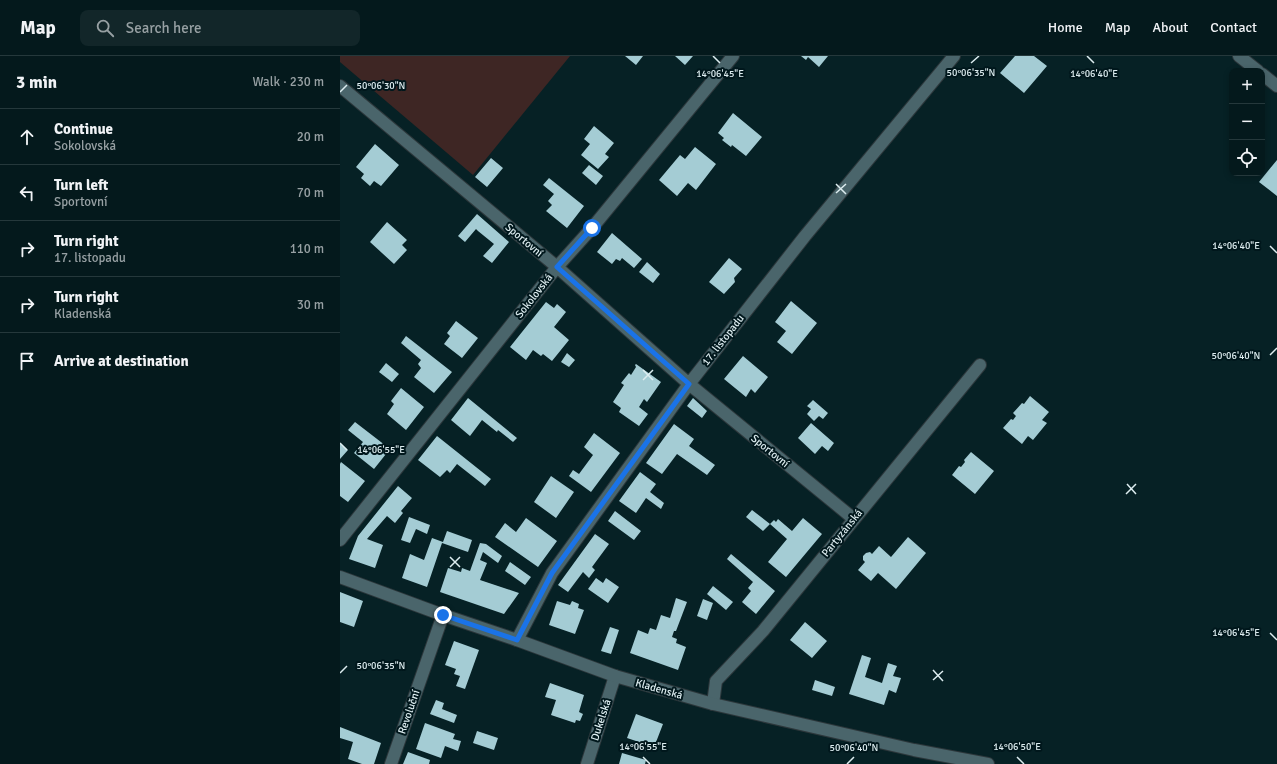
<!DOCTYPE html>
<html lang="en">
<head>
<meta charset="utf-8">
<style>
  body { margin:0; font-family:Signika,sans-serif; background:#122629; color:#f1f3f6 }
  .controls { position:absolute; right:12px; top:12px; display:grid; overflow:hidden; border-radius:8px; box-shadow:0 2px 6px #0003 }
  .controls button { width:36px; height:36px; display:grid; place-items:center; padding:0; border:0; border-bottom:1px solid #25383b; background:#04191c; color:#f1f3f6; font:20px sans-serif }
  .stop { position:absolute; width:12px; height:12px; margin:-9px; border:3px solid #1a73e8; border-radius:50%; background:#fff }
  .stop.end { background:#1a73e8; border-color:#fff; box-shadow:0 1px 4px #0008 }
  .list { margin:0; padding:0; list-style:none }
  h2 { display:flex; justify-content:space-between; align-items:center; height:52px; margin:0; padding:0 16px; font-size:17px }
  h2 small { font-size:13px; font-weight:400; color:#97a0a3 }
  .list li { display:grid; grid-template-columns:26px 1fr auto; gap:12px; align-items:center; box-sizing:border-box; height:56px; padding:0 16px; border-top:1px solid #25383b }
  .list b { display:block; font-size:15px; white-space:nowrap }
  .list p { margin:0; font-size:13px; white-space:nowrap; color:#97a0a3 }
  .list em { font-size:13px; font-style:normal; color:#97a0a3 }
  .icon { flex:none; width:22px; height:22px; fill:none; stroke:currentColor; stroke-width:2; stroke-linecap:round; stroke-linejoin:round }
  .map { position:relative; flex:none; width:937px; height:708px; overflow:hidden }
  header { display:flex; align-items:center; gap:24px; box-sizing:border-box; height:56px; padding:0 20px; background:#04191c; border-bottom:1px solid #25383b }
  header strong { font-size:19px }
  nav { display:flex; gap:22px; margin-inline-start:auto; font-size:14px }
  .search { width:280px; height:36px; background:#122629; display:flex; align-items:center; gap:10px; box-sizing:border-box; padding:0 14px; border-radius:8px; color:#97a0a3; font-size:15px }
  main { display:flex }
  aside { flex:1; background:#04191c }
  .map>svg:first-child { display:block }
</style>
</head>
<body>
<header>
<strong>Map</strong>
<div class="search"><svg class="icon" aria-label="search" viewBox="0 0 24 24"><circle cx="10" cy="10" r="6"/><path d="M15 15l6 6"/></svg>Search here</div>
<nav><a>Home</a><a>Map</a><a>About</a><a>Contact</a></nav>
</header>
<main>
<aside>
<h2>3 min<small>Walk · 230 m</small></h2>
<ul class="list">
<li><svg class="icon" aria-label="ahead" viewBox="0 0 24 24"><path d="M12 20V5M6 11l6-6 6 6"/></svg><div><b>Continue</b><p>Sokolovská</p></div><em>20 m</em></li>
<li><svg class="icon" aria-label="left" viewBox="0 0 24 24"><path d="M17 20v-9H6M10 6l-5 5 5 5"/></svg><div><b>Turn left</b><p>Sportovní</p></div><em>70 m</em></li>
<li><svg class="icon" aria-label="right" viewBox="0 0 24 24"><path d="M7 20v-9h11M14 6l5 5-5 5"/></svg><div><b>Turn right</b><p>17. listopadu</p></div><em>110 m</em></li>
<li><svg class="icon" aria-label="right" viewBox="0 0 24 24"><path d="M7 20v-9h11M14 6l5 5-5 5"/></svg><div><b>Turn right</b><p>Kladenská</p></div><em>30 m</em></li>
<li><svg class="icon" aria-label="arrive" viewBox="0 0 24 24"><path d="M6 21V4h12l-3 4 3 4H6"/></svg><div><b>Arrive at destination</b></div></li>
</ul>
</aside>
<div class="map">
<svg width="937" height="708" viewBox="0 0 937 708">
  <rect width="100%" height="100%" fill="#062125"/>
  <path fill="#3e2624" d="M0,0H230L133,119L0,6Z"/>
  <path fill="#a4ccd4" d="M285,0H303L296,9Z
    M335,0H353L345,9Z
    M461,0H488L479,11L468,1L466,4Z
    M675,0H694L707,10L684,37L660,17Z
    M393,57L422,81L406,100L392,89L391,91L382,84L384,82L378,77Z
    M254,70L274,87L265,98L269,101L258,113L241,99L250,88L244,83Z
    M35,88L59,109L41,130L34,125L30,130L21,122L24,118L16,111Z
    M355,91L376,108L356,134L348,127L337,140L319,124L340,99L345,103Z
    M151,102L163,112L147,131L135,121Z
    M937,104V140L919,126Z
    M249,109L263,120L256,129L242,117Z
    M209,122L244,150L227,172L206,155L212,149L208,145L214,138L203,129Z
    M137,158L169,186L152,207L143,200L154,188L138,175L136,173L125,186L118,180Z
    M47,166L67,184L62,189L67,194L54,208L30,186Z
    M272,177L302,203L294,212L282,202L280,205L276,203L272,208L257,196Z
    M389,202L402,213L394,222L395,226L384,238L369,226Z
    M307,206L320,218L313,227L299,216Z
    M451,245L477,267L452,298L437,286L446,275L435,266Z
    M206,246L214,252L217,248L226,256L214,271L229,284L212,305L203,298L201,300L193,294L186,304L170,291Z
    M116,265L138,282L122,302L104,288L110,280L107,277Z
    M66,280L112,316L94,337L74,321L81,312L78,308L81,304L61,287Z
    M227,297L235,304L229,311L221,306Z
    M403,300L428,321L415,337L411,333L406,341L384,323Z
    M46,307L59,318L52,326L39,316Z
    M296,308L321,326L307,346L304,343L299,351L308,358L299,370L279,356L281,352L273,346L284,329L281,327L289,317L291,319L296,311L295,309Z
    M61,332L84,351L66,374L47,358L54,348L51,345Z
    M690,340L709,356L702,364L707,367L693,384L688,380L682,388L663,372L671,363L673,364L676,360L673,357L682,347L684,348Z
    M128,342L177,382L173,386L158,374L157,376L142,364L130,380L111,364Z
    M353,342L367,355L362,362L347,350Z
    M473,344L488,357L483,363L479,360L474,365L467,358L471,353L467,350Z
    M15,366L50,393L34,413L14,397L23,386L8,374Z
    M471,367L494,387L488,395L482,390L475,398L458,382Z
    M334,368L354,383L349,390L375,409L367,419L337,398L322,418L306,407Z
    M254,377L280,397L251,436L229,420L233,414L239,418L253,399L244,391Z
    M97,380L151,423L145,430L117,408L110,417L107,414L100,421L78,404Z
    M0,387L8,394L0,403Z
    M631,396L654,415L635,438L612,419L619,410L621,411L625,406L624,404Z
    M1,406L25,425L8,446L0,440V408Z
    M300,416L316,428L310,436L324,447L321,453L306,442L296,457L279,445Z
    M211,420L234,436L216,462L194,446Z
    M58,430L72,442L61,455L63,457L55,467L47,460L27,483L43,489L35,512L9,503L18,480Z
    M412,454L430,468L434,464L436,466L438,463L452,475L463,462L482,478L446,521L428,506L447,483L430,468L423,475L406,461Z
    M275,455L301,475L294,484L268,465Z
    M69,461L90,469L87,478L76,473L70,487L61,484Z
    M186,462L217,485L198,511L155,481L165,467L176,476Z
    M107,475L132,484L128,496L102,487L87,531L62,522L70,498L84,504L92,482L103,486Z
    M255,478L269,488L252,511L255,514L249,522L243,516L228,536L218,529Z
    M568,481L586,497L556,533L538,517L531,525L518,514L525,506L523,504V500L526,497L530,496L532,498L539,490L551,501Z
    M140,487L146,488L162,500L158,507L143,496L140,504L147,507L140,524L179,537L164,558L100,536L108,512L121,516L122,512L130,515Z
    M391,498L435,535L416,558L402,546L411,535L408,532L413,526L387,503Z
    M170,506L191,521L185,529L165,515Z
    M256,522L263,527L266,522L279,531L268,547L248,533Z
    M373,530L393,546L386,554L367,538Z
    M0,536L23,545L14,571L0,566Z
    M336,542L347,546L336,575H334L332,581L337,583L336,587L346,591L338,614L290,597L298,574L308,578L310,572L316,574L321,559L330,562Z
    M363,543L373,547L367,564L357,560Z
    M217,545L230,549L232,545L239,548L238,552L244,554L235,578L209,569Z
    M465,566L487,585L472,602L450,584Z
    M270,571L279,574L271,598L261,595Z
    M114,585L139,594L125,633L116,630L120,620L114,618L116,613L105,609Z
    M522,599L531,602L525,621L542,627L548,607L557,610L553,620L561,622L556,637L549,634L544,649L509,638Z
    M475,624L495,631L492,640L472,634Z
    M210,627L244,639L239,656L243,658L240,665L236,664L235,667L211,659L216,644L205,641Z
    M96,644L104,647L102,653L117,659L114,667L90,658Z
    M296,658L323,668L313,694L308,693L307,695L297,691L299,686L287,682Z
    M85,667L115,678L113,683L121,685L118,695L105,690L101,702L76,693Z
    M0,671L41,687L34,708H22L8,703L13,686L0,682Z
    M137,675L158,682L154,694L133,687Z
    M68,696L90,704L89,708H63Z
    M282,697L306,704L305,708H279Z"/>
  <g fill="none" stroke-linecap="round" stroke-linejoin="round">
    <g stroke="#2c373b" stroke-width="14">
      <path id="minor" d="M899,0L918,15
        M922,18L937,30
        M0,30L217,211L349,328L514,463
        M0,484L217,211L252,172L393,0
        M177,584L212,517L349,328L465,180L614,0
        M373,648L376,625L423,575L640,309
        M51,708L103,559
        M247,708L275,620"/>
    </g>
    <g stroke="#2c373b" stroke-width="14">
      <path id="tertiary" d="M0,521L103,559L177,584L275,620L373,648L574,694L648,708"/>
    </g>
    <use href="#minor" stroke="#4a656b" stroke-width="12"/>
    <use href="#tertiary" stroke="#4a656b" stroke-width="12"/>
  </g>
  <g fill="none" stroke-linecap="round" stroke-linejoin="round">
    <path stroke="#1a73e8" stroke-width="5" d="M103,559L177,584L212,517L349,328L217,211L252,172"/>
  </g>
  <path fill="none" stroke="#ddedf0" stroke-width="1.5" d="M373,0L380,7M747,0L754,7M631,7L639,0M0,36L7,29M496,128L506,138M496,137L506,128M930,190L937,197M930,299L937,292M303,314L313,324M303,324L313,314M0,387L7,394M787,428L796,438M786,438L796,428M110,501L120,511M110,511L120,501M930,577L937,584M593,614L603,625M0,617L7,610M593,624L603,615M303,701L310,708M677,701L684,708M507,708L514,701"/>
  <g text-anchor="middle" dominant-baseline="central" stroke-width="4" stroke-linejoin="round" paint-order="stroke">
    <g font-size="11" fill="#ddedf0" stroke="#00171c">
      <text transform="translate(184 184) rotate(40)">Sportovní</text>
      <text transform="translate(194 240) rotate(-52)">Sokolovská</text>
      <text transform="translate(383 284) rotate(-52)">17. listopadu</text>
      <text transform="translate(430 395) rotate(39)">Sportovní</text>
      <text transform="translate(502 477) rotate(-51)">Partyzánská</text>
      <text transform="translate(319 633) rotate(16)">Kladenská</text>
      <text transform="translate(69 656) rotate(-71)">Revoluční</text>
      <text transform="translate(261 664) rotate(-72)">Dukelská</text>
    </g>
  </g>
  <g font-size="10" text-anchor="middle" fill="#ddedf0" stroke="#00171c" stroke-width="4" stroke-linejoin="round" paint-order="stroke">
    <text x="631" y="20">50°06'35"N</text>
    <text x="380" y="21">14°06'45"E</text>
    <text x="754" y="21">14°06'40"E</text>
    <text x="41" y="33">50°06'30"N</text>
    <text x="896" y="193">14°06'40"E</text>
    <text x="896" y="303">50°06'40"N</text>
    <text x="41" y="397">14°06'55"E</text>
    <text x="896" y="580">14°06'45"E</text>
    <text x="41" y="613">50°06'35"N</text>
    <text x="303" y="694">14°06'55"E</text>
    <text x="677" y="694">14°06'50"E</text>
    <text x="514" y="695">50°06'40"N</text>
  </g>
</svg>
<div class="controls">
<button>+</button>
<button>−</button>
<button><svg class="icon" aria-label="locate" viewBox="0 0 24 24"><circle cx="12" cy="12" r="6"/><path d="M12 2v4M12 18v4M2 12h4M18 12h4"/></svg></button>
</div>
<div class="stop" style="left:252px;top:172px"></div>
<div class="stop end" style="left:103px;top:559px"></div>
</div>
</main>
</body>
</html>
